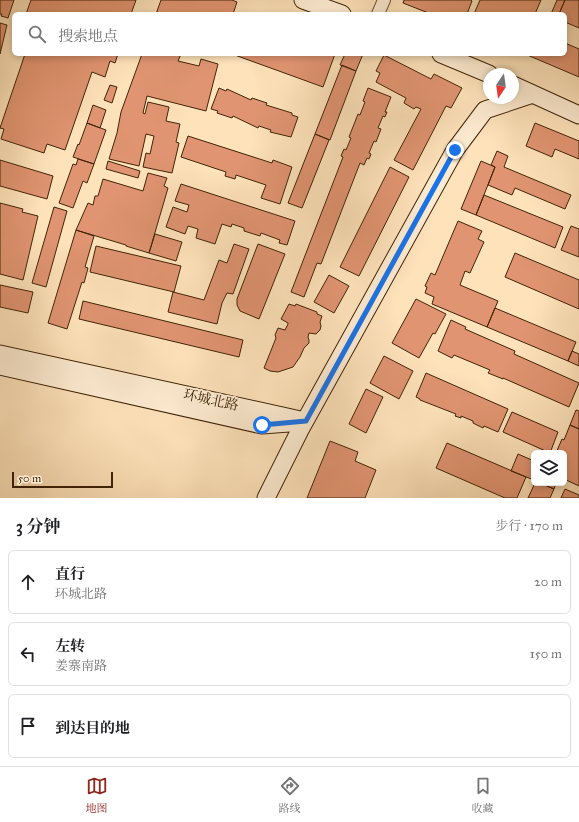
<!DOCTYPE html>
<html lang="zh">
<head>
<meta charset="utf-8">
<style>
  body { margin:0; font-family:"IM FELL Great Primer","Noto Serif SC",serif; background:#f6f6f6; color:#202124 }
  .controls { position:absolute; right:12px; bottom:12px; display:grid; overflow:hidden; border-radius:6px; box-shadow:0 2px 6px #0003 }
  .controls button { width:36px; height:36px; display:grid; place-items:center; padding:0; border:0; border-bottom:1px solid #e0e0e0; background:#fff; color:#202124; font:20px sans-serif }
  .compass { position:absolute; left:483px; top:68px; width:36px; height:36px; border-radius:50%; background:#fff; box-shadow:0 2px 6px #0003; rotate:193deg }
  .scale { position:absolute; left:12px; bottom:10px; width:101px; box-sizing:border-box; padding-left:4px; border:2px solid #412407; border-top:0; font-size:11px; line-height:14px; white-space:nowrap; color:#412407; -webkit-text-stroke:3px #feecd2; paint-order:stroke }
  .stop { position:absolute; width:12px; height:12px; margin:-9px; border:3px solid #1a73e8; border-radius:50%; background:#fff }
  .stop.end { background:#1a73e8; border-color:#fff; box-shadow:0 1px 4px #0008 }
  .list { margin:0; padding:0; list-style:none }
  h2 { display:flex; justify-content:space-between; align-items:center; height:52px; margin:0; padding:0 16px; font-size:17px }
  h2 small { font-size:13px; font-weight:400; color:#757577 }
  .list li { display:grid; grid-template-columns:26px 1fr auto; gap:12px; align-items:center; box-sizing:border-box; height:64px; margin:0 8px 8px; padding:0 8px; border:1px solid #e0e0e0; border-radius:6px }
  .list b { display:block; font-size:15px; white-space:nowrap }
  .list p { margin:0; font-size:13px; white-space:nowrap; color:#757577 }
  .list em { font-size:13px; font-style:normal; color:#757577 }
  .icon { flex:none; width:22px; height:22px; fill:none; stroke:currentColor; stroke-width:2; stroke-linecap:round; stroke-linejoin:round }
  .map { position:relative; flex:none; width:579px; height:498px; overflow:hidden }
  .search { position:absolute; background:#fff; box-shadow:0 2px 6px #0003; left:12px; right:12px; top:12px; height:44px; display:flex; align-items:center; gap:10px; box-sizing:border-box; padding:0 14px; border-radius:6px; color:#757577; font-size:15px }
  .sheet { height:268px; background:#fff }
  nav { display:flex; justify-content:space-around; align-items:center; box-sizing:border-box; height:56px; border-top:1px solid #e0e0e0; background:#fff; font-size:11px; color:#757577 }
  nav a { display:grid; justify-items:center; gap:2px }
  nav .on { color:#8f2418 }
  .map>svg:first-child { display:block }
</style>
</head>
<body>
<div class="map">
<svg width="579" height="498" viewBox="0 0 579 498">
  <rect width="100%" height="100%" fill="#fee2ba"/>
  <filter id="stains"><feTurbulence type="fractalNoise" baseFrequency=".005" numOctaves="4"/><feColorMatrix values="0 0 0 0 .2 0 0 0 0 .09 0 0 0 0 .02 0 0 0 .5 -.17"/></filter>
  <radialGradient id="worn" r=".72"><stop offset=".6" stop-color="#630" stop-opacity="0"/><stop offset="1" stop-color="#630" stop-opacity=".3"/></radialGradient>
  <path fill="#e09471" stroke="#412407" d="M0,0H14L8,18L1,16L2,14H0Z
    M31,0H136L131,14H26Z
    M161,0H232L237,2L233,14H156Z
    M404,0H471L472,1L467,14H431L403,3Z
    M480,0H541L535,14H474Z
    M557,0H565L559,14H551Z
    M565,0H579V28L565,22V14H559Z
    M0,23L7,25L0,54Z
    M565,43L579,49V77L525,54H565Z
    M25,54H118L115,63L110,61L105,77L92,72L65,150L47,144L44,153L1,139L4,129L0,128Z
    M142,54H181L178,61L199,66L201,59L218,64L206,111L147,96L143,113L145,114L148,102L169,107L166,121L180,124L176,142L179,143L172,173L143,167L146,153L150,154L154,136L146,134L139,166L109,159L117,133L121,112Z
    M232,54H335L323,87Z
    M345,54H363L356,71L340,65Z
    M384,55L431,79L434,74L462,88L451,108L446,106L413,170L394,160L421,109L416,107L414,109L404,103L406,98L376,82L380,73L376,71Z
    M342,65L356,71L330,140L315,134Z
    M110,85L117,87L112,103L104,100Z
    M219,88L226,91L227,89L251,100L252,98L267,103L266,105L292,113V115L298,117L291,137L270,132L271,130L259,126L258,128L233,116L232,118L217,113L218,111L211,109Z
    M368,88L391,97L385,112H387L385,117L383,116L378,128L381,129L376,142L374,141L369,153L371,154L369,159L367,158L364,165L360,163L321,264L317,263L304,297L291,292L343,157L341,156L344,149L346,150L351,138L349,137L358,114L360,115L365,102L363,101Z
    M93,105L106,110L100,128L87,123Z
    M87,123L106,130L94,164L73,157L78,144L79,145Z
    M535,123L579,141V159L555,149L552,157L526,146Z
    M315,134L329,140L302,208L288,203Z
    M188,136L272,163L273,160L292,167L280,204L261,198L266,185L236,175L235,179L225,176L226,172L181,157Z
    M497,151L508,156L504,167L571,195L565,209L515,188L512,195L488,185L495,167L491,165Z
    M78,159L94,164L87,183L83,181L73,208L59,203L73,164L76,165Z
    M0,160L53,176L47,199L0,186Z
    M108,161L140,171L138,178L106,169Z
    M481,161L495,167L476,215L461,209Z
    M390,167L409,177L359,276L340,267Z
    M148,173L167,178L164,186L168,188L149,253L126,246V245L76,230L88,203L93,205L95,196H98L103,179L143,191Z
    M181,184L295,221L287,245L279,243L280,240L261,233L260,236L244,231V228L232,224L231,227L222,224L215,244L196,238L198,229L188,226L185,234L166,227L173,207L187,212L189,205L175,201Z
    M484,195L563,227L555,248L476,215Z
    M0,203L23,209L22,212L38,216L23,280L0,274Z
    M54,207L67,211L46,287L32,283Z
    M458,221L482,231L478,239L484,242L470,273L465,271L460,285L498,301L487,327L432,304L434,297L425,293L427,287L425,286L431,273L435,275Z
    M571,226L579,229V257L561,250Z
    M76,230L94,236L85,267L88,268L84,283L82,282L67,329L48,323Z
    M155,234L182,242L176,261L149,253Z
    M234,244L249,249L233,294L227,293L222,303L217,324L168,312L173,292L204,300L219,260L227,263Z
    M258,244L285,254L259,319L240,311L237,305V299Z
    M96,246L181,266L174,292L90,272Z
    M515,253L579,280V309L505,277Z
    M329,275L349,286L334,313L314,302Z
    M0,285L33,292L28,313L0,307Z
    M416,299L446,314L435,334L433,333L419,358L392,343Z
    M83,301L243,340L239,357L79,319Z
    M289,304L295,306L296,304L317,312V314L322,316L320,322L321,326L320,330L316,334L309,333L308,337L309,340V343L304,348L300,357L293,367L278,372L270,371L264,368L276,338L275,335L278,328L285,330L288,324V323L281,319Z
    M495,308L576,342L568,361L487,327Z
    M451,320L466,327L465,329L515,351L514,354L579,383L569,407L503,378V379L488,373L490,370L454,355L452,358L438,351Z
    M572,351L579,354V366L568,361Z
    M384,356L413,371L399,399L370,383Z
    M426,373L508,409L498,432L484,426L483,428L473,423V421L461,416V418L455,416L456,414L420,400V399L416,397Z
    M366,389L383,397L366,433L349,424Z
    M576,410L579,411V429L570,425Z
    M512,412L558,432L550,453L503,432Z
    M570,425L579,429V486L564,479L566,474L564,473V453H556L562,439L564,440Z
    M330,441L358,452L355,461L376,470L365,498H307Z
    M447,443L526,477L517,498H505L436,468Z
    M518,454L534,461V480L511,471Z
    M535,483H540L554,489L550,498H528Z
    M540,483H556L554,489Z
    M565,489L579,495V498H561Z"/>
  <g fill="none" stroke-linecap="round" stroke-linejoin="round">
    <g stroke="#705434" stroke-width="14">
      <path id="street" d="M378,14L384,0"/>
    </g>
    <g stroke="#412407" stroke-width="19">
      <path id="secondary" d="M303,0L342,14
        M441,54L489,74
        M513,85L579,115
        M0,354L305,421
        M0,366L262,425L289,423
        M266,498L300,430L455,150L485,110L533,94"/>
    </g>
    <use href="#street" stroke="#feecd2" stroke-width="12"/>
    <use href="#secondary" stroke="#feecd2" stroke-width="17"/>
  </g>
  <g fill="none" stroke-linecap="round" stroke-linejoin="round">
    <path stroke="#1a73e8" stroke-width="5" d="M262,425L306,421L455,150"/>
  </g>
  <g text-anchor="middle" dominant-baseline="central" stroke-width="3.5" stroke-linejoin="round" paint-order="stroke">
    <g font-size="14" fill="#412407" stroke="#feecd2">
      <text transform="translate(211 400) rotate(12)">环城北路</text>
    </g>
  </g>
  <rect width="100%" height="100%" filter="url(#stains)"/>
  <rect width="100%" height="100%" fill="url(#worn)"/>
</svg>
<div class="controls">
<button><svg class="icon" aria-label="layers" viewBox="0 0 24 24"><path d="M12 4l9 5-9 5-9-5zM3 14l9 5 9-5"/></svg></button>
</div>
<svg class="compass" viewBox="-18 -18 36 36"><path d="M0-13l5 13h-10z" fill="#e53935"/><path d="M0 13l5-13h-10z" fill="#757577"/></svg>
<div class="scale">50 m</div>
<div class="stop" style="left:262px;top:425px"></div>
<div class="stop end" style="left:455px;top:150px"></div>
<div class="search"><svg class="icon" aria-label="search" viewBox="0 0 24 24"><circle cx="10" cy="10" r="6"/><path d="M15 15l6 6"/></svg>搜索地点</div>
</div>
<section class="sheet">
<h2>3 分钟<small>步行 · 170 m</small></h2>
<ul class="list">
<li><svg class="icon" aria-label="ahead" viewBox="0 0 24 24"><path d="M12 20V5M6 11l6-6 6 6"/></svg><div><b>直行</b><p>环城北路</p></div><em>20 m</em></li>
<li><svg class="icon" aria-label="left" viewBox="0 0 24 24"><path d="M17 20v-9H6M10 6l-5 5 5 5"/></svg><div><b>左转</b><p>姜寨南路</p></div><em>150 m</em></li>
<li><svg class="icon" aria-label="arrive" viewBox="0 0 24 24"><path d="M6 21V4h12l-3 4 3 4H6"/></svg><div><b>到达目的地</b></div></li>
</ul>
</section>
<nav>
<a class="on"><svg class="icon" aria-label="map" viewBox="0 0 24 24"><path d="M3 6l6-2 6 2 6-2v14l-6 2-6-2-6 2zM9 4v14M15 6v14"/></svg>地图</a>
<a><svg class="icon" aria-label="directions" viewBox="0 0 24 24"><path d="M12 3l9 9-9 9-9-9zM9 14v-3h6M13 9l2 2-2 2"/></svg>路线</a>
<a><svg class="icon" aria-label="saved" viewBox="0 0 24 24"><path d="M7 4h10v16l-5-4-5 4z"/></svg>收藏</a>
</nav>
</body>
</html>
